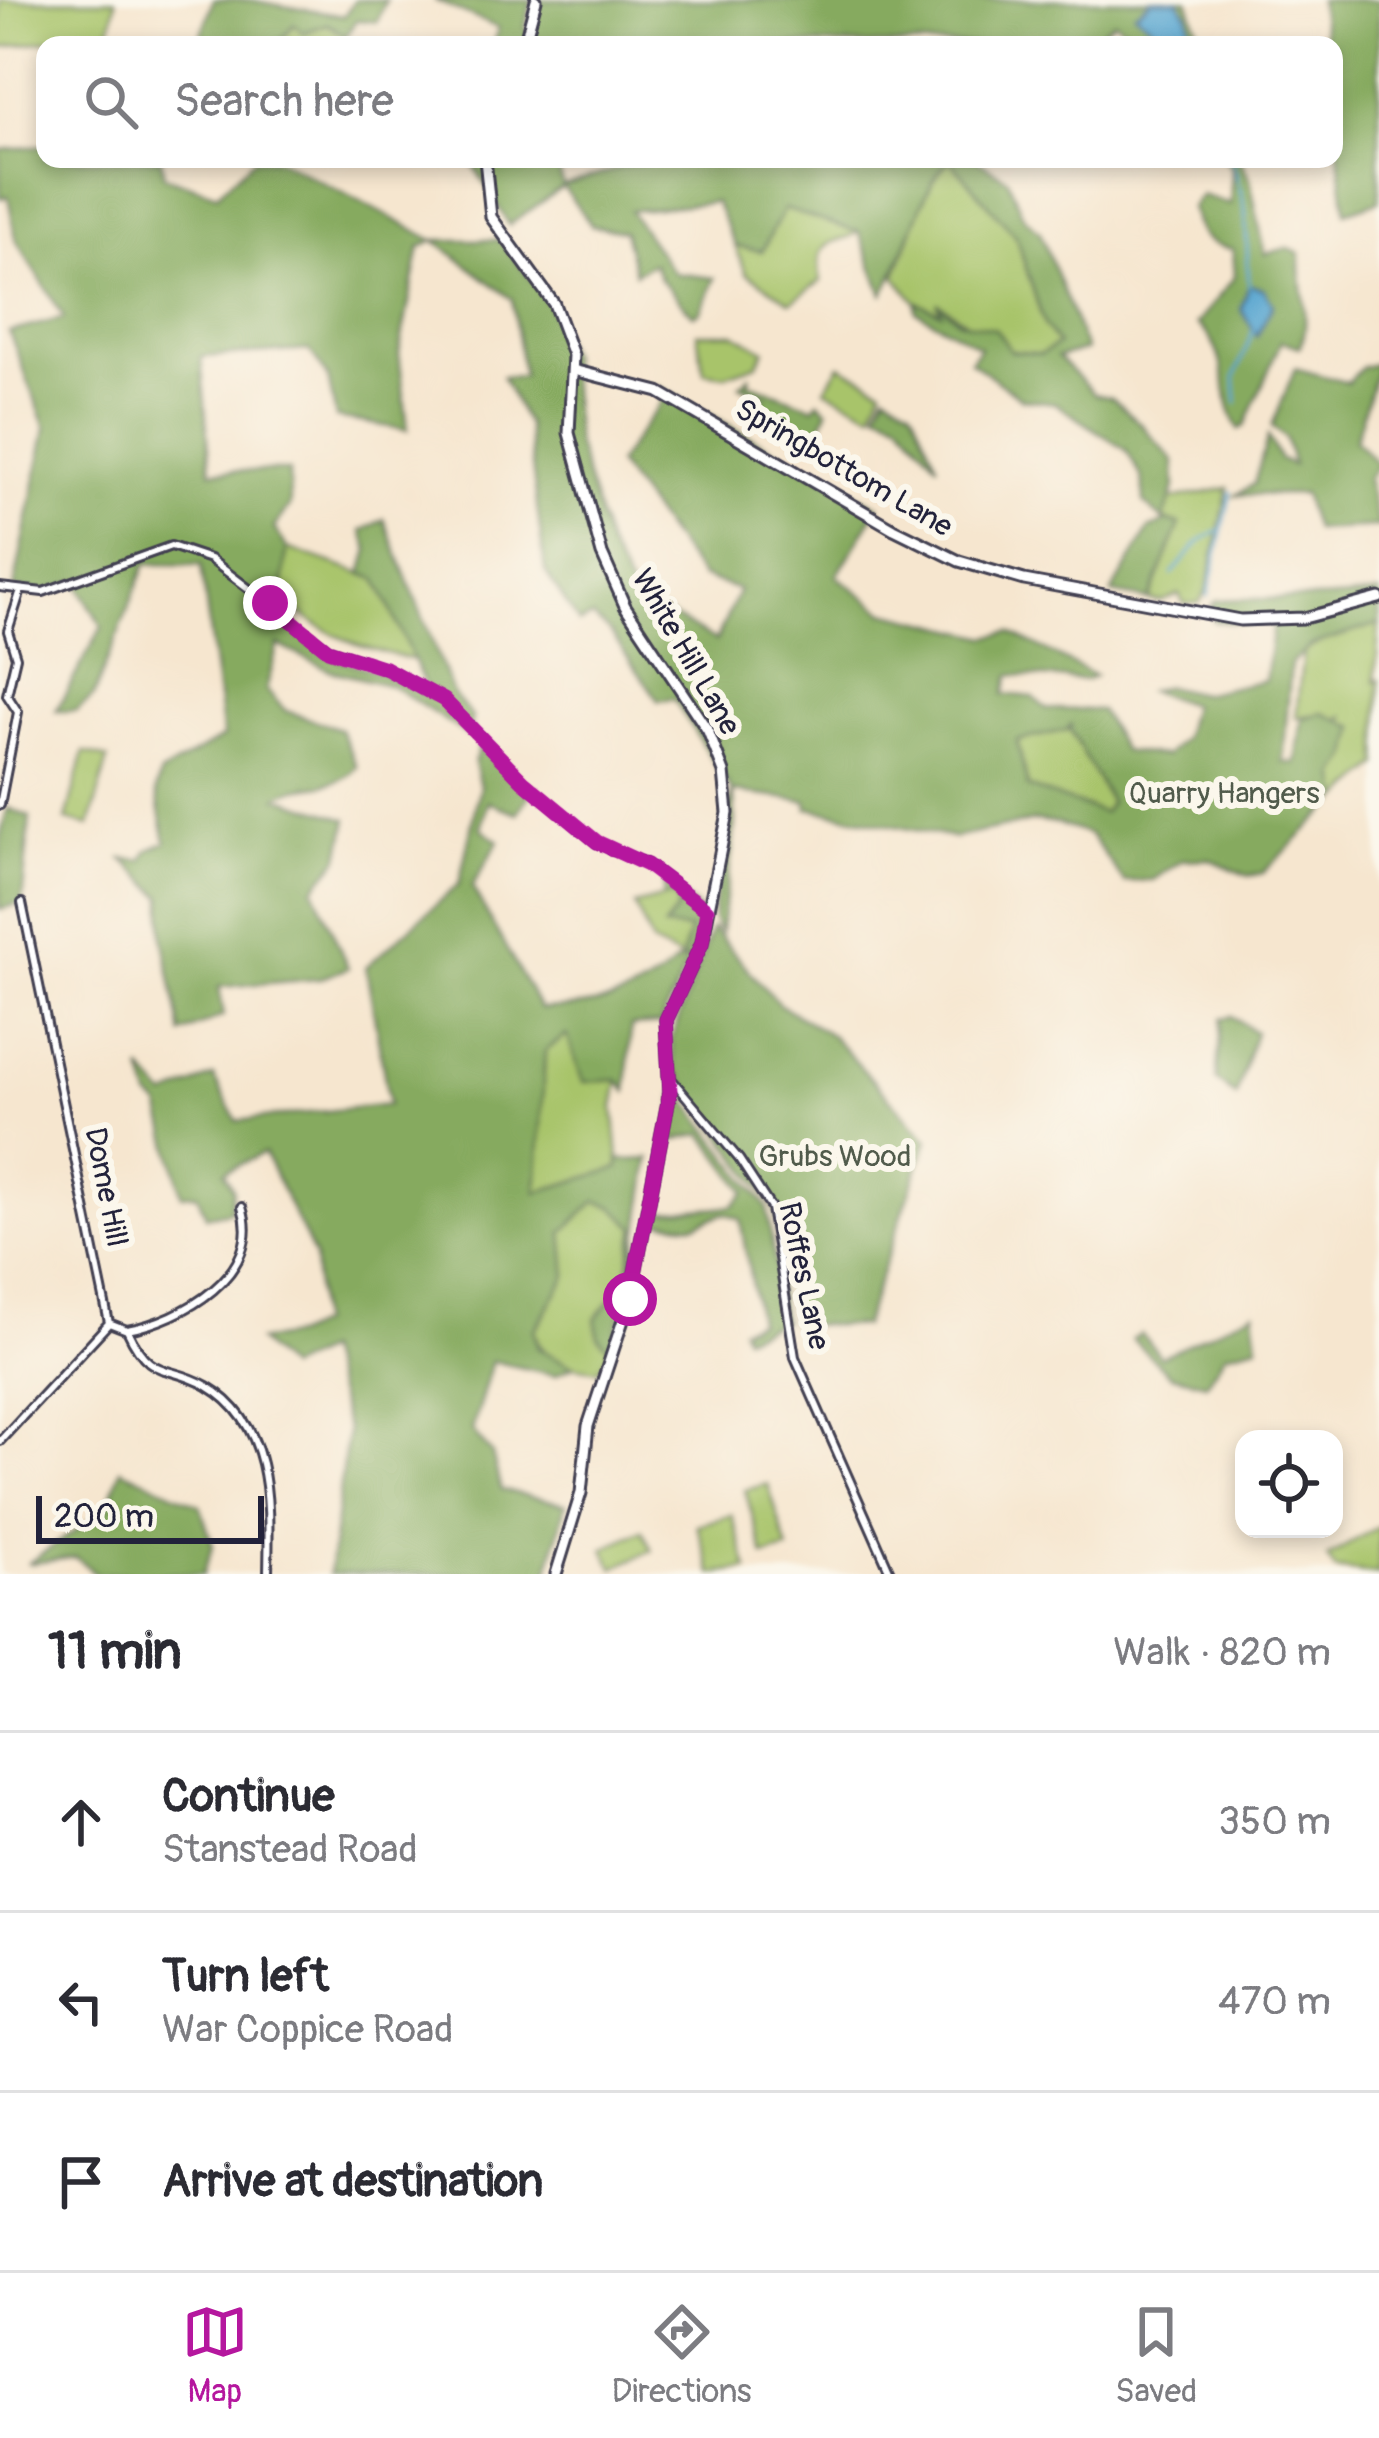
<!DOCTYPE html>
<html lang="en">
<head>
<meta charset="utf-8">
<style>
  body { margin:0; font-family:Pangolin,sans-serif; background:#f7f7f7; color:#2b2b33 }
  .controls { position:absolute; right:36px; bottom:36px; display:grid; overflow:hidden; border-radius:24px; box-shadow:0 6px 18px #0003 }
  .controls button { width:108px; height:108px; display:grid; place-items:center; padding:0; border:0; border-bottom:3px solid #e1e1e2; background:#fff; color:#2b2b33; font:60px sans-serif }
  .scale { position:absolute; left:36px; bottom:30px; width:228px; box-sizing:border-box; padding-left:12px; border:6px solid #22223b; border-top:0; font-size:33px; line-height:42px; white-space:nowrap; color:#22223b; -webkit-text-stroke:9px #fbf7ec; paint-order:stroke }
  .stop { position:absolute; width:36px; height:36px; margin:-27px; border:9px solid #b5179e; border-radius:50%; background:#fff }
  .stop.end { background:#b5179e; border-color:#fff; box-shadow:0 3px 12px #0008 }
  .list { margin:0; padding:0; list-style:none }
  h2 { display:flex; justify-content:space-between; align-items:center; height:156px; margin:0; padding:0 48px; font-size:51px }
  h2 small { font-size:39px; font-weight:400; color:#7c7c81 }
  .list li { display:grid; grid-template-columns:78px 1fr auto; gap:36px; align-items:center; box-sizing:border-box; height:180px; padding:0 48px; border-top:3px solid #e1e1e2 }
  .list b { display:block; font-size:45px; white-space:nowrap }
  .list p { margin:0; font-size:39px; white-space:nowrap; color:#7c7c81 }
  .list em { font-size:39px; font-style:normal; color:#7c7c81 }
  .icon { flex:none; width:66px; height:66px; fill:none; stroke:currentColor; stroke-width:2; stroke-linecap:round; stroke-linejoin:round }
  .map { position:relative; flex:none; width:1379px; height:1574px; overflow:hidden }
  .search { position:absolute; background:#fff; box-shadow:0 6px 18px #0003; left:36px; right:36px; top:36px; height:132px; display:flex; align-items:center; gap:30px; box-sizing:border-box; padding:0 42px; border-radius:24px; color:#7c7c81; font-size:45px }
  .sheet { height:696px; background:#fff }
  nav { display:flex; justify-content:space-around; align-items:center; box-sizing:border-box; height:168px; border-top:3px solid #e1e1e2; background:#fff; font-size:33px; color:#7c7c81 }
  nav a { display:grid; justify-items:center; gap:6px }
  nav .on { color:#b5179e }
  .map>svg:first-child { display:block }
</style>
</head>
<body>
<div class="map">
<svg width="1379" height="1574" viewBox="0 0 1379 1574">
  <rect width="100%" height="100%" fill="#fbf7ec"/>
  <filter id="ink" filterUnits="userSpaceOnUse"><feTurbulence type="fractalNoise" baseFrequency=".00833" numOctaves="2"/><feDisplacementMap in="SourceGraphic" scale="24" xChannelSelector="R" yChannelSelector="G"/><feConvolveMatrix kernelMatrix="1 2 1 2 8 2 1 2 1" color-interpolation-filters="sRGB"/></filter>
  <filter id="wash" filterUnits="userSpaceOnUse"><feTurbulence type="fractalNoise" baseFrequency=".004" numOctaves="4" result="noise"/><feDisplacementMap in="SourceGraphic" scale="48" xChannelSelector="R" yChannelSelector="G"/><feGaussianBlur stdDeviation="2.7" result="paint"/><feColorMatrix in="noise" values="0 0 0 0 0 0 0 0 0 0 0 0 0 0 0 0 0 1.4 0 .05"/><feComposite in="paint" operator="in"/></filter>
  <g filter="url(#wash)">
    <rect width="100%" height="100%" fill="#f6e6cf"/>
    <path fill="#a8c46b" stroke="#657353" stroke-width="3" d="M0,0H115L116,2L107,43L51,40L0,48Z
      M294,24H328L346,36L339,45H277Z
      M950,159L1016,236L1044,324L1058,344L1041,354L1010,351L940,304L942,313L916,302L895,276C910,242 924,181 950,159Z
      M784,208L859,232C835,246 812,235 821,281L791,302L746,273L735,246L762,250Z
      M697,333H734L765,350L757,364L725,375L704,372Z
      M840,365L883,388L872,413L825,389Z
      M1228,488L1207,590L1199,603L1184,604L1179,594L1161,602L1149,600L1179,524L1163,520L1168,500Z
      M287,548L377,579L414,660C362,648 319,635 281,596Z
      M1379,624L1375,682L1379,680V765L1254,876L1345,715L1338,720L1323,714L1296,717L1303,652L1331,636Z
      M1070,729L1110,803L1102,814L1028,787L1017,740Z
      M84,752L108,759L90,826L66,820Z
      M675,894L678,908L665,927L691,929L682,954L686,961L652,944L635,905Z
      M567,1035L619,1080L614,1107L620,1168L536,1193L545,1051Z
      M596,1201L614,1207L636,1228L626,1281L596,1318L610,1349L599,1370C569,1366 541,1362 534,1330C553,1305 570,1264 562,1232Z
      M768,1484L788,1550L764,1556L745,1490Z
      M732,1515L748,1569L712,1574L697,1525Z
      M1379,1526V1574L1335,1569L1327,1557Z
      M642,1530L652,1550L614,1568L604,1549Z"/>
    <path fill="#86aa5f" stroke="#54664d" stroke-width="3" fill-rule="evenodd" d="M213,0H249L344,16L354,0H386L377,22L356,20L346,36L328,24L303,33L294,24L277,45H198Z
      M434,0H532L525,28L532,37L541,0H1188L1204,45H1149L1114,21L1085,45H566L549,40L547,45H494L498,28Z
      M1319,0H1379V201L1346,212L1334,116V45H1325Z
      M45,145V159H161L164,176L217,194L254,159H278L434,240H500L546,298L568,354L576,443L608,547L634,595L716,641L739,590L701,577L617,464L662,401L657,386L879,506L837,576L885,612L988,637L1010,632L1095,676L1087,680L1010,675L1004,694L1033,697L1046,709L1100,710L1123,751L1165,756L1183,738L1191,705L1149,691L1165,686L1201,694L1265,680L1273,625L1214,621L1211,606L1217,600C1274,597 1323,603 1379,593V624L1311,645L1291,664L1283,762L1296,763L1302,718L1323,713L1356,727L1350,755L1337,775L1341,797L1263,873L1248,876L1209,859L1182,860L1153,880L1124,882L1090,835L1058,824L1035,821L953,838L808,808L807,801L733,792C740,832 724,888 721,932L713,920L714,905L732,791L674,699L659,701L610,632L593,617L579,623L545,571L527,425L502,377L523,376L512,299L434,240L420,247L399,353L408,430L336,418L328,377L309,350L201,357L211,471H289L290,505L274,528L287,548L280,618L325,655L384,674L430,697L377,579L362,574L369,549L362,531L384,519L453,694L472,717L469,736L392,686L332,671L278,645L266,690L286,711L340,729L357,767C334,794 303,780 277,797L348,819L340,857L314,888L348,968L319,979L219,987L224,1015L182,1034L163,936V897L123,859L143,860L147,851L166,842L156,791L160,774L223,737L201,565L146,564L93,697L76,711H56L102,627L76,581L43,592L14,588L46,428L9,332L64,318L16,240L8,196L0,198V150ZM1072,723L1070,729L1110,802L1103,813L1028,787L1017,741L1067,730Z
      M470,159H556L563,186L630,165L678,159H975L1008,179L1023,216L1040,232L1086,350L1058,357L1094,394L1112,398L1142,425L1174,461L1175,488L1163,520L1144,503L1142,478L1126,450L1055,403L1022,399L970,361L980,347L916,311V302L941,312L937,302L960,321L996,329L1011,351L1041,354L1058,344L1044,324L1016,236L950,160C922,182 907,257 883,294L859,232L784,209L762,251L735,246L715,202L630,211L674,273L715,278L700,313L693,315L660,279L653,263L635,273L624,231L592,226L563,187L509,225Z
      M1226,159H1240L1250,179L1265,254L1287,248L1300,254C1298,286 1313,319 1300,347L1281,341L1245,426L1239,429C1218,396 1232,352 1197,324L1235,276L1233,249C1203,244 1199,235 1191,207L1201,195L1230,204L1232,170Z
      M1378,363L1355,440L1378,465L1367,479L1379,527L1314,530L1303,494L1236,495L1254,484L1268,436L1280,460L1293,465L1285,438L1272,426L1295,368L1348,383L1362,367Z
      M750,376V383L814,407L818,401L828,410L820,430L773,424L756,408L766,396L740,385Z
      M886,392L912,408L938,465L900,420L877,411Z
      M1168,521L1180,524L1149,600L1112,593L1149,529Z
      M479,747L532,793L517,813L488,802L481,828L499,841L472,887L540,1009C597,1007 635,1001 678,961H685L682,954L690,930L664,927L678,908L675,895L663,898L664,883L702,912L695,947L660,1024L631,1026L627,1091L618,1080L583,1082L567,1035L545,1051L537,1192L619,1168V1160L650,1159L630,1289L610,1349L598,1337L596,1318L626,1281L636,1228L614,1207L596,1201L563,1232L567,1276L534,1330L538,1348L573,1366L555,1375L492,1361L472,1431L492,1454L501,1490L566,1504L548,1574H329L347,1431L324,1351L287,1369L258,1341L293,1336L318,1324L314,1256L264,1153L224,1172L233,1189L230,1211L206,1216L197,1194L182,1195L160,1106L150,1098L142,1070L166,1097L213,1076L237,1121L389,1104L366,967L459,884L480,786L474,763Z
      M8,808L30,817L22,903L0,909V837Z
      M712,928L779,1004L832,1036L928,1140L863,1326L793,1324L774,1207L675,1070L671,1039Z
      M1232,1016L1255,1032L1236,1096L1216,1080L1222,1019Z
      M681,1093L767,1207L783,1321L744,1336L741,1328L758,1321L740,1219L725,1213L694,1225L657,1221L655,1212L733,1206L746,1192L703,1134L671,1141L675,1094Z
      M1254,1311L1258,1345L1226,1353L1206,1383L1170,1375L1132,1339L1141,1334L1161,1357Z
      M121,1469L200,1505L213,1546L203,1574H96L76,1557L27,1564L107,1509Z"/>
    <path fill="#57a5d0" stroke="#3c6486" stroke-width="3" d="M1152,0H1178L1188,15L1193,45H1162L1152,26L1135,13Z
      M1249,285L1264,289L1273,304L1257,336L1241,309Z"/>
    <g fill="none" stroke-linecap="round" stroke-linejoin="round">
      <path stroke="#57a5d0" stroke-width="3" d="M1232,159L1245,208L1249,286
        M1237,403L1235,377L1253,331
        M1172,574L1201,540L1219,531
        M1208,596L1231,492"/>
    </g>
  </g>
  <g filter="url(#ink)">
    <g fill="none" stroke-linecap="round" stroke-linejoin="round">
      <g stroke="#423f51" stroke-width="12">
        <path id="minor" d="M0,587L43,592L171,546L210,559L328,649L385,668L444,700L523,781L597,843L647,864L707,910
          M0,805L18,712L7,695L16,657L8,631L21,590
          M668,1075L739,1159L771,1208L795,1357L891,1574
          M109,1323L127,1330C151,1382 167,1363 207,1386C275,1426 269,1507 268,1574
          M127,1330C182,1320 264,1274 242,1207
          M0,1441L109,1323L22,903"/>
      </g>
      <g stroke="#423f51" stroke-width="15">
        <path id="tertiary" d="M524,45L536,0
          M485,159L491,217L554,304L573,355L569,433L602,554L625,606L708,731L724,772L728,813L702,943L666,1020L670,1092L630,1299L588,1426L581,1493L556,1574
          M573,370L659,392L894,529L959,561L1024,580L1240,620L1304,618L1379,598"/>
      </g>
      <use href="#minor" stroke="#fff" stroke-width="6"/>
      <use href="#tertiary" stroke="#fff" stroke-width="9"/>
    </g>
  </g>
  <g fill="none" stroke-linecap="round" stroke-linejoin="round" filter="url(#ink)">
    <path stroke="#b5179e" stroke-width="15" d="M270,603L328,650L385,668L444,700L523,781L597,842L647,865L707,910L702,943L666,1020L670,1092L630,1299"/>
  </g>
  <g text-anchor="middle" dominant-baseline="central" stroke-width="12" stroke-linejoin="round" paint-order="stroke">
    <g font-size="30" fill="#22223b" stroke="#fbf7ec">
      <text transform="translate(844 468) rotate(30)">Springbottom Lane</text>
      <text transform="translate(686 652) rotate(60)">White Hill Lane</text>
      <text transform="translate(106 1187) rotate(79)">Dome Hill</text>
      <text transform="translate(804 1276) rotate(78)">Roffes Lane</text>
    </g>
    <g font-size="30" fill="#515b4c" stroke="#fbf7ec">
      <text x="1224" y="793">Quarry Hangers</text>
      <text x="835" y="1156">Grubs Wood</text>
    </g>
  </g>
</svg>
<div class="controls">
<button><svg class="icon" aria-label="locate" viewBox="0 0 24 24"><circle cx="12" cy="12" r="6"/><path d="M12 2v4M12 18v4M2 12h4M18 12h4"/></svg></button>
</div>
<div class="scale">200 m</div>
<div class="stop" style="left:630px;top:1299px"></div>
<div class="stop end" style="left:270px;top:603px"></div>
<div class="search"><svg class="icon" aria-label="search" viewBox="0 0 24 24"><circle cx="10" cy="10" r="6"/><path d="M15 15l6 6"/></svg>Search here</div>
</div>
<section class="sheet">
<h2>11 min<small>Walk · 820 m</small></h2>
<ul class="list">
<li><svg class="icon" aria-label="ahead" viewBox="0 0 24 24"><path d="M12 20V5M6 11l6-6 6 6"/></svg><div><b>Continue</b><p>Stanstead Road</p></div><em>350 m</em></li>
<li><svg class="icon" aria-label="left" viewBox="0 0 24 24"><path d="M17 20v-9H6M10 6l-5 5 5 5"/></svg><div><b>Turn left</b><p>War Coppice Road</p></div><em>470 m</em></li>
<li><svg class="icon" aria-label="arrive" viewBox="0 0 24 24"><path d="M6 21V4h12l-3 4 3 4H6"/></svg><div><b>Arrive at destination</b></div></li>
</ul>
</section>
<nav>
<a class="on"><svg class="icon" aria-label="map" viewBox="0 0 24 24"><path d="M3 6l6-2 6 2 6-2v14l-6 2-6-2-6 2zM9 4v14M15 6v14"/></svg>Map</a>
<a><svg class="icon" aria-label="directions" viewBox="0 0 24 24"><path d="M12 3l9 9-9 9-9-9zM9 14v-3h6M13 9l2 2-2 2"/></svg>Directions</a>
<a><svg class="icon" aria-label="saved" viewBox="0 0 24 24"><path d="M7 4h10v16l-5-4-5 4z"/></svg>Saved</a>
</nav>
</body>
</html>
